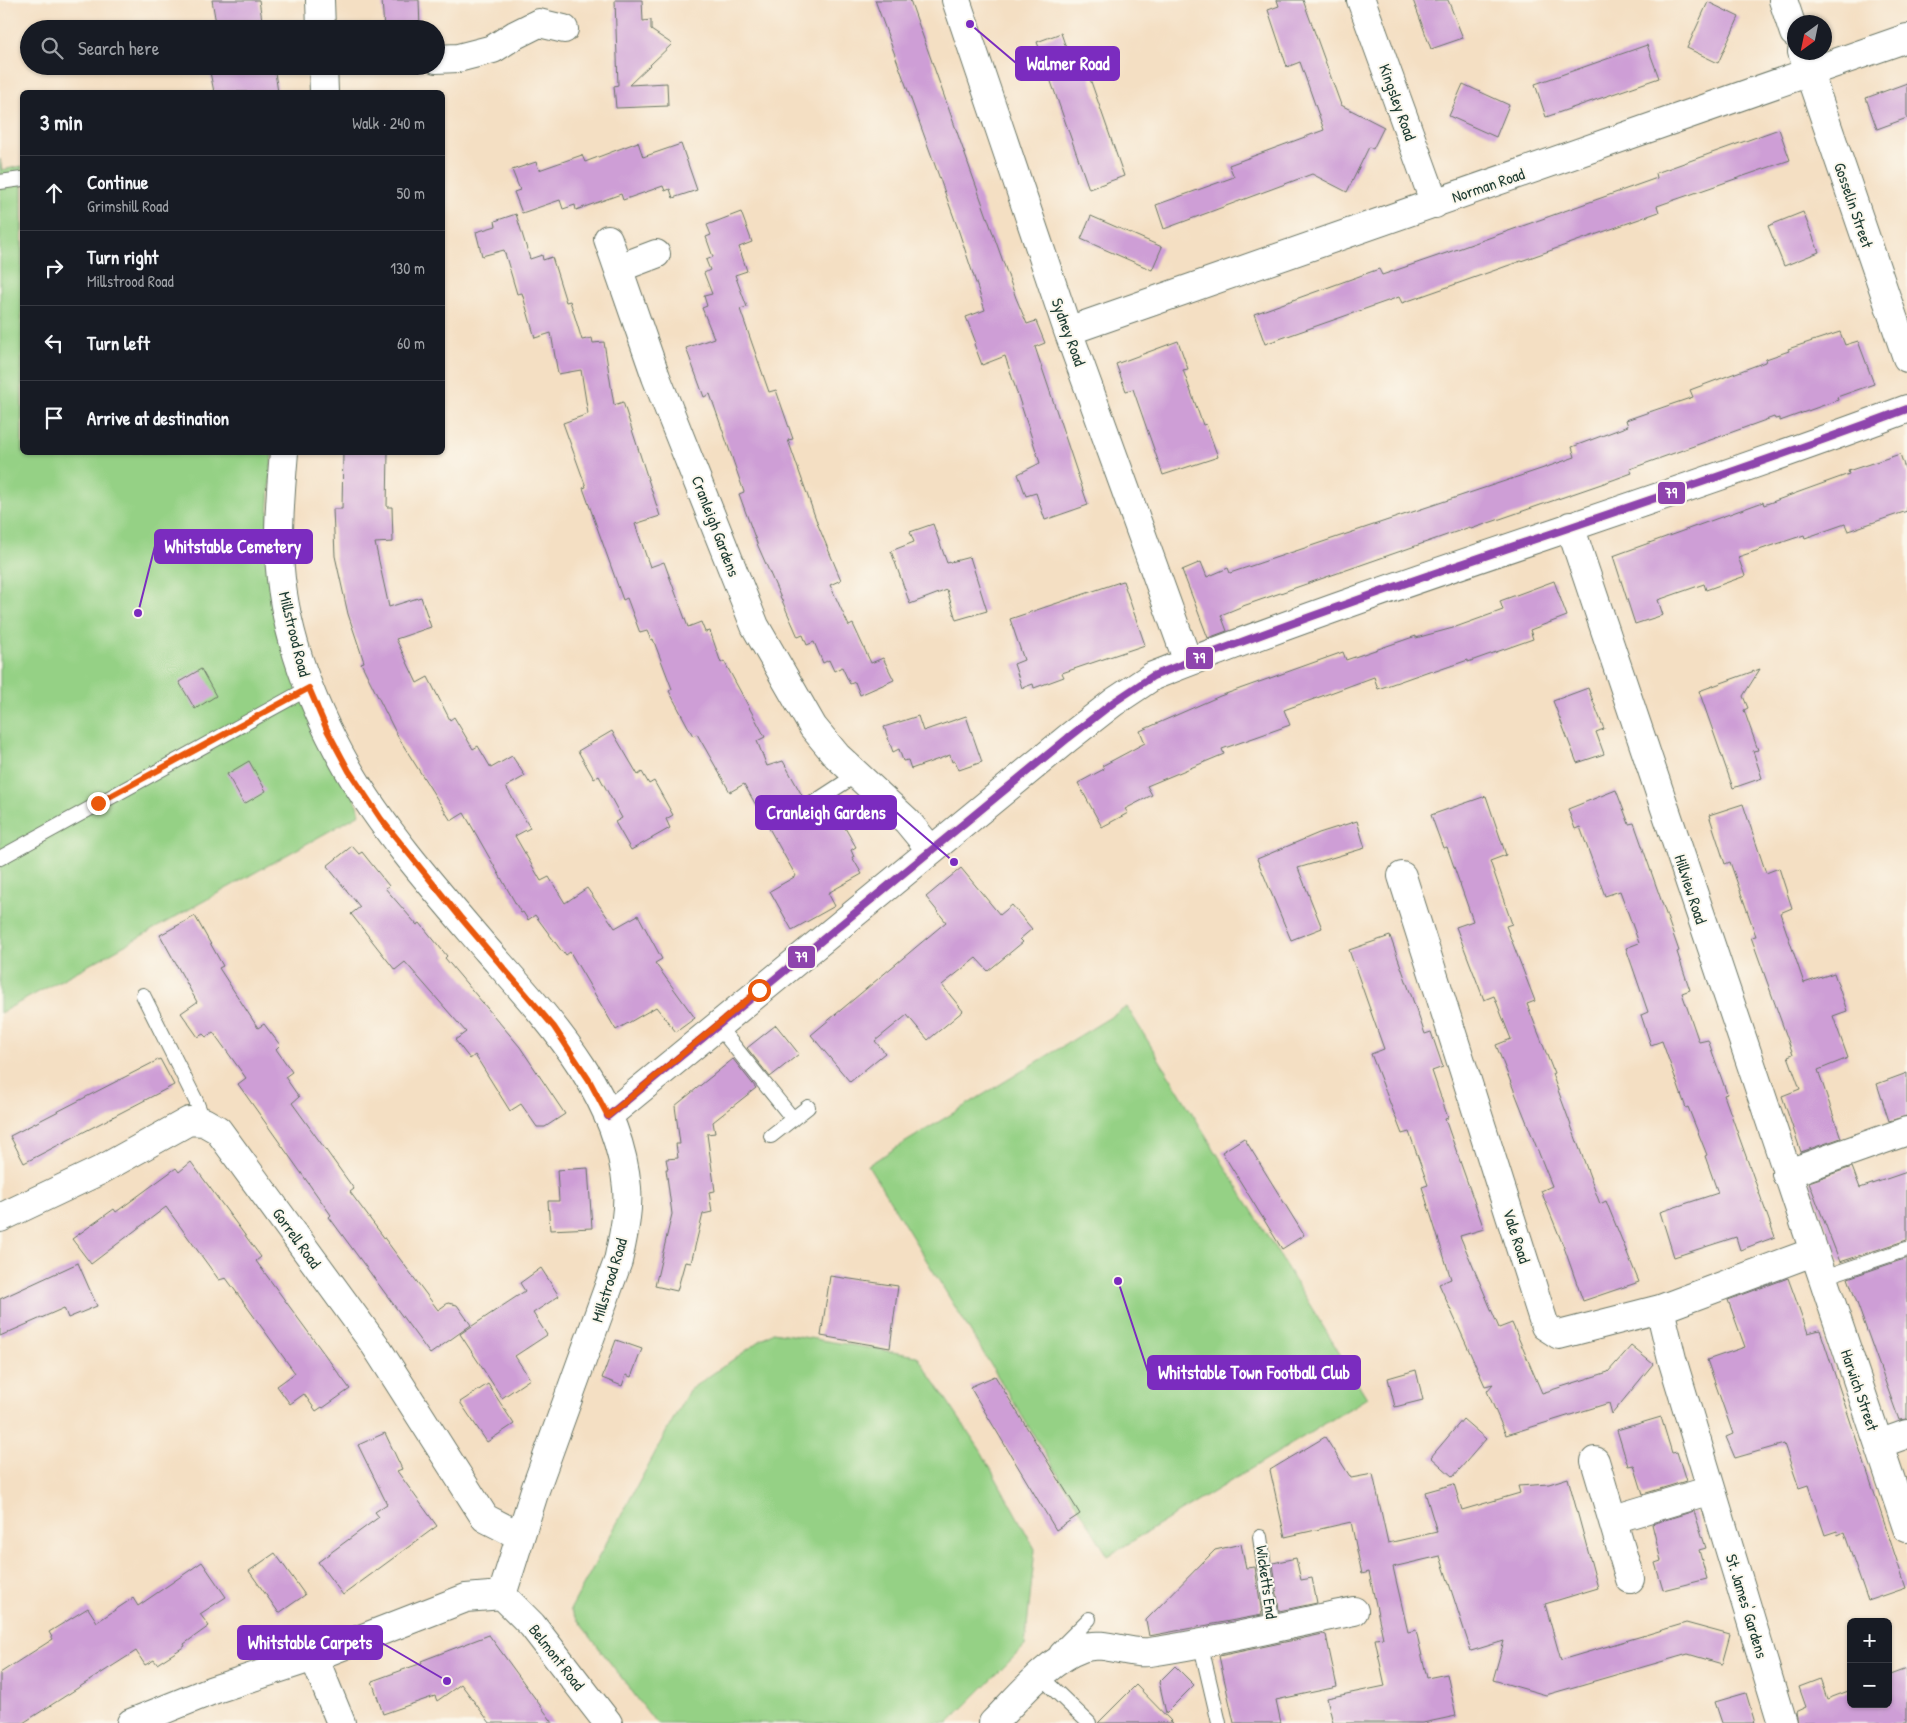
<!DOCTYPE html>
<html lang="en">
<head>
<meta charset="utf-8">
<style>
  body { margin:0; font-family:"Patrick Hand",sans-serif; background:#20242c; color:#f1f3f6 }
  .controls { position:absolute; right:15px; bottom:15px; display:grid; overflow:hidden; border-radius:8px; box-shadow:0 1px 4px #0004 }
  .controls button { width:45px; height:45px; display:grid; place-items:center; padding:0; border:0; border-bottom:1px solid #363941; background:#171b24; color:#f1f3f6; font:25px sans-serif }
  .compass { position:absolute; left:1787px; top:15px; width:45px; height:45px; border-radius:50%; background:#171b24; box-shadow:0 1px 4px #0004; rotate:213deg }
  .stop { position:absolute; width:15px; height:15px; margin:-11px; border:4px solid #ea580c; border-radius:50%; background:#fff }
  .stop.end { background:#ea580c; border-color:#fff; box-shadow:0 1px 5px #0008 }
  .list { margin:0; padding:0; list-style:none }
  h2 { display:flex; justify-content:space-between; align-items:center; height:65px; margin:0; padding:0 20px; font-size:21px }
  h2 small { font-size:16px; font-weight:400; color:#9ea1a6 }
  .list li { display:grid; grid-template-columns:32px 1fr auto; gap:15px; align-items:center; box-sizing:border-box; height:75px; padding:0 20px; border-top:1px solid #363941 }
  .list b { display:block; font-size:19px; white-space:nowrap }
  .list p { margin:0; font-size:16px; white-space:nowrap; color:#9ea1a6 }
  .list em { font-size:16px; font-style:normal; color:#9ea1a6 }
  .icon { flex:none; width:28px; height:28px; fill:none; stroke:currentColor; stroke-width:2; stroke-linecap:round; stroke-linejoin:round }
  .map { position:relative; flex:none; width:1907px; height:1723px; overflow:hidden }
  .search { position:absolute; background:#171b24; box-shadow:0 1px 4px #0004; left:20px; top:20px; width:425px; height:55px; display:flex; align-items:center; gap:12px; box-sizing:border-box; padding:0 18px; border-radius:28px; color:#9ea1a6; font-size:19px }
  .panel { position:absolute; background:#171b24; box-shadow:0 1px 4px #0004; left:20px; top:90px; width:425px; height:365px; border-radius:8px }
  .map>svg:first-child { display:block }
</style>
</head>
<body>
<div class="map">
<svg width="1907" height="1723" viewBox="0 0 1907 1723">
  <rect width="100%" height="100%" fill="#fbf7ec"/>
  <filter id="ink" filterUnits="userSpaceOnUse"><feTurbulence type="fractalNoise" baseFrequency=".02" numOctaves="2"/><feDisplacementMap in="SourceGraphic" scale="10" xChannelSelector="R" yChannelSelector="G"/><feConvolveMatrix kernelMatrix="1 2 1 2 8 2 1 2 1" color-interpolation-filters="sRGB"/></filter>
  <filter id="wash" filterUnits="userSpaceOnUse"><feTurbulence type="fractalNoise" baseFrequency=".0096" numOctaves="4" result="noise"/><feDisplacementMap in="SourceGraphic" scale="20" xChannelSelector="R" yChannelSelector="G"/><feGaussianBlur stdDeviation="1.12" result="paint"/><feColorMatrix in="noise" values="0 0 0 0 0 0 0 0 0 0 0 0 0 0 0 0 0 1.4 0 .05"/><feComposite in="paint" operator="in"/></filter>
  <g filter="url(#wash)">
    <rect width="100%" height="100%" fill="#f4dfc3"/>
    <path fill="#95d185" stroke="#5a875c" d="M0,159L2,170L22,166V452L272,453L267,536L360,814L109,954L0,1013Z
      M1127,1007L1367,1398L1108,1556L868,1165Z
      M773,1332L917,1356L981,1451L1035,1549L1025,1646L948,1723H656L570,1610L689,1390Z"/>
    <g id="blocks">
      <path fill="#ce9ed6" d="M212,0H259L262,20L266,19L267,29H217Z
        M382,0H419L420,29H384Z
        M615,0H642L643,21L651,20V30L672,44L629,85L667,83L668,106L616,108L614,86L618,85Z
        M875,0H910L1016,298L1027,324L1036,321L1045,343L1035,347L1088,505L1045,520L1036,493L1026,496L1018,474L1040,463L1005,356L982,365L974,344L976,343L966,317L985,310L957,226Z
        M1277,0H1303L1341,105L1384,127L1373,149L1369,147L1347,192L1312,174L1164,229L1156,205L1234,177L1229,165L1324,130L1300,62L1287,67L1268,10L1279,6Z
        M1413,0H1448L1463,38L1431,49Z
        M1708,2L1739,17L1718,63L1687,48Z
        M1061,33L1076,77L1088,73L1124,176L1089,189L1037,42Z
        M1647,45L1659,78L1546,117L1535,84Z
        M274,66L278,92H214L209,67Z
        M1907,83V118L1877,129L1866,98Z
        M1463,84L1509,105L1496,137L1449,116Z
        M1779,129L1790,160L1657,206L1659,212L1459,283L1402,303L1399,297L1265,344L1254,314L1379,269L1382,275L1458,249L1657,178L1656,173Z
        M638,142L643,157L681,144L697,190L673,198L670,189L665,191L663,186L623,200L621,194L576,210L575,205L563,209L560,200L522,213L514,192L520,190L512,170L536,162L539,170L582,155L585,162Z
        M741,212L752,242L739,247L747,271L735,275L747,307L740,309L769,392L776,390L793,439L788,440L818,525L841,580L830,585L849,626L853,624L871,663L883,658L894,680L860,695L855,682L850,684L842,667L834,671L829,660L823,663L814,642L807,645L803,635L798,637L758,546L739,494L744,492L710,394L704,397L686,348L714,338L702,308L707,306L704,296L712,294L704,273L710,270L706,260L713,257L706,237L711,235L707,225Z
        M1803,212L1819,252L1784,266L1768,226Z
        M516,214L530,259L542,255L543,260L552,257L566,302L570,301L582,340L592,338L593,343L604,342L614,405L623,402L660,516L635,524L650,567L664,562L688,627L701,622L705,632L710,631L721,663L724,661L765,737L757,741L767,766L783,761L804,799L801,806L806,813L815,814L832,805L856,847L851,850L854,857H852L862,874L828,893L835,906L792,930L770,891L796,876L744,784L730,792L697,734L693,736L669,691L672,689L653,639L651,640L647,631L640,633L627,598L623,600L583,488L586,487L563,423L588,414L581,370L558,374L551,333L535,338L522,293L517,294L504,250L482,256L476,232L496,226L495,221Z
        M1091,216L1162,247L1152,270L1081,239Z
        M1840,332L1845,345L1858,341L1874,384L1837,397L1838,400L1780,421V418L1775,419L1774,417L1630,469L1632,473L1610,481L1471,529L1470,527L1243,606L1221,615L1227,631L1208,638L1182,570L1201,562L1207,577L1228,568L1230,573L1541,469L1575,457L1572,447L1628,426L1626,420L1693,397L1690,390L1765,362L1766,359L1789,351L1788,349Z
        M1178,341L1188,369L1183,370L1203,425L1206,424L1218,457L1163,475L1133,389L1126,391L1116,364Z
        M343,452H388L387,507H392L393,542L375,543L389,607L421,597L431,627L396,639L417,683L428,677L450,720L454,717L473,749L478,746L491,768L512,756L525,776L506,787L530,828L515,836L541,881L549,877L565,903L587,888L615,928L638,915L662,959L655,963L695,1018L676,1032L656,1007L616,1030L570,952L566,955L564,952L563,953L535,915L528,920L523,912L521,913L464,813L451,821L398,737L361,663L364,662L348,614L335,556L333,509H342Z
        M1900,454L1907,474V511L1848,531L1845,524L1805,538L1804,535L1738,557L1745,576L1706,590L1704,584L1658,600L1663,615L1635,624L1613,556L1763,502L1764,505L1799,492L1849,474L1848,471Z
        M933,524L947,563L970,557L987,611L956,620L947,590L910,604L891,551L914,542L910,532Z
        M1123,581L1145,645L1062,673L1064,677L1034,688L1033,684L1022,688L1014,664L1024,660L1010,619Z
        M1554,581L1567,616L1530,630L1533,639L1468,662V660L1433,672L1432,670L1378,689L1374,677L1284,710L1290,725L1222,749L1224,754L1147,786L1152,795L1125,809L1128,813L1102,827L1078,783L1104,769L1102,766L1145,743L1140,731L1220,696L1343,652L1346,660L1416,636V638L1453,628L1503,610L1500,601Z
        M201,669L216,696L195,709L179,682Z
        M1760,669L1743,696L1748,708L1744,710L1758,750L1753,751L1762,778L1733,788L1699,691Z
        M1588,688L1604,729L1596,732L1604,754L1577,763L1553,701Z
        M918,716L923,731L966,716L982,762L959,770L955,761L952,762L950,755L911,769L908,760L903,761L899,749L893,752L884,727Z
        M612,731L638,775L642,772L649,784L654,781L673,815L666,819L670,828L631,850L615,822L622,818L599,776L594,779L578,751Z
        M249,761L266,791L244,804L227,774Z
        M1616,790L1629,824L1634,823L1679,951L1677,952L1690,990L1682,993L1699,1042L1708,1040L1727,1094L1724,1095L1775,1237L1740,1250L1736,1237L1674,1257L1660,1212L1718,1193L1705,1156L1707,1155L1688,1107L1686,1108L1662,1041L1651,1045L1641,1015L1648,1012L1626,948L1639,943L1620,891L1605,896L1580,827L1575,829L1568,809Z
        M1486,796L1506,855L1490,861L1512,924L1506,926L1535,1001L1527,1004L1554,1073L1552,1074L1600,1204L1606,1201L1639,1282L1583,1301L1565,1250L1541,1191L1552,1186L1496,1045L1511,1039L1494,996L1484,1000L1456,927L1473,921L1447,847L1443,848L1431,815Z
        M1743,804L1766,873L1779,868L1792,908L1780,913L1804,983L1834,973L1847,1011L1833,1016L1848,1058L1818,1070L1841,1138L1801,1152L1782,1096L1800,1089L1788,1056L1793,1054L1751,937L1756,936L1730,862L1725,864L1709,815Z
        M1357,821L1365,848L1298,868L1322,928L1291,940L1257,859L1319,833Z
        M352,846L359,854L362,852L389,886L385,888L417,925L420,923L447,956L445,958L520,1047L565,1114L545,1127H537L521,1104L510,1111L475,1055L470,1059L455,1040L466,1032L405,962L395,970L351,914L360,907L327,866Z
        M961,868L1000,915L1012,905L1032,929L1020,939L1023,942L988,971L976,958L942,985L963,1011L928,1040L907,1015L875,1041L885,1053L850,1082L811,1035L946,922L926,897Z
        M195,916L223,966L219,968L258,1028L264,1024L280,1045L276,1049L292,1072L285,1077L299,1097L292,1103L354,1189L350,1192L438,1310L448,1303L457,1305L471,1325L430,1354L329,1217L331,1215L238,1084L246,1078L213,1032L206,1037L203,1034L198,1037L181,1013L197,1002L160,935Z
        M1390,936L1425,1034L1431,1032L1443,1067L1432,1071L1448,1118L1445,1119L1484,1229L1460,1236L1499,1328L1512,1323L1542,1393L1608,1372L1631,1346L1653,1364L1612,1414L1609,1403L1506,1435L1487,1391L1493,1384L1485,1386L1439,1284L1451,1279L1422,1187L1428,1185L1409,1132L1402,1134L1371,1054L1384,1049L1349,950Z
        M776,1025L799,1054L770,1077L747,1048Z
        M160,1059L174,1085L24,1163L10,1136Z
        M733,1059L756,1088L713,1122L715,1133L707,1134L715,1191L709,1192L712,1212L703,1214L691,1263L685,1262L677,1291L655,1286L672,1214L666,1169H668L666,1159L678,1158L676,1144H680L675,1106Z
        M1907,1073V1116L1889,1121L1877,1084Z
        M1244,1138L1304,1235L1282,1249L1222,1152Z
        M191,1162L261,1257L256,1261L350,1389L323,1408L322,1407L316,1411L304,1394L290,1404L277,1386L295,1373L226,1278L219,1280L166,1207L91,1264L72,1239L114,1209L116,1212L176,1168L179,1172Z
        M1852,1167L1860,1188L1907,1172V1240L1840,1262L1809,1182Z
        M588,1168L592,1228L550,1230L548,1201H559L557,1170Z
        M1907,1258V1419L1899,1420L1848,1278Z
        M78,1263L97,1306L68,1318L64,1308L0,1336V1299Z
        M541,1268L559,1296L533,1313L547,1335L515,1356L530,1379L502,1398L460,1334L525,1291L520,1283Z
        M830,1276L898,1286L890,1348L821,1336Z
        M1788,1278L1808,1333L1820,1330L1906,1588L1868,1601L1844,1532L1838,1535L1837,1531L1825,1535L1808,1485L1799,1488L1784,1444L1735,1458L1726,1437L1733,1434L1707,1360L1745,1347L1728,1300Z
        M616,1340L642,1349L631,1377L626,1375L622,1386L602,1378Z
        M1416,1370L1423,1400L1395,1407L1388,1378Z
        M995,1376L1080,1514L1056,1530L970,1387Z
        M488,1384L514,1424L487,1442L460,1402Z
        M1661,1417L1672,1453L1677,1452L1686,1481L1643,1494L1634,1465L1628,1466L1617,1430Z
        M1463,1419L1486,1439L1453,1477L1431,1457Z
        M385,1433L402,1469L397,1471L437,1526L343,1595L318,1562L379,1517L375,1512L387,1504L358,1445Z
        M1325,1437L1351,1478L1373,1474L1388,1543L1437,1532L1425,1492L1454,1484L1462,1510L1520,1493L1518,1486L1549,1484L1568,1478L1598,1588L1545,1604L1561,1660L1686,1623L1730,1635L1722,1664L1688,1654L1546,1695L1493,1680L1504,1641L1471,1651L1440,1556L1393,1567L1408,1632L1416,1630L1427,1678L1447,1674L1456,1716L1423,1723H1333L1327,1698L1385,1686L1375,1639L1383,1638L1369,1572L1362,1574L1351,1522L1285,1537L1270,1470Z
        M1694,1511L1706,1548L1699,1550L1707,1579L1663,1590L1655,1563L1661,1561L1652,1524Z
        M1241,1544L1246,1568L1255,1567L1262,1615L1149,1636L1146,1620L1215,1550Z
        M275,1553L305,1595L279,1613L249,1571Z
        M1296,1558L1301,1580L1312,1578L1317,1603L1279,1611L1273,1563Z
        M202,1562L226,1597L200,1614L209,1626L184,1644L185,1646L157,1664L154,1660L145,1665L136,1651L23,1723H0V1673L53,1639L49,1632L88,1608L97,1622L133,1598L138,1606Z
        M1323,1634L1326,1635L1337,1687L1276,1700L1281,1723H1234L1219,1656Z
        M489,1635L553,1723H490L461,1684L437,1701L435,1696L383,1714L372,1681L422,1663L421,1661Z
        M1175,1666L1194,1685L1166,1713L1159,1682Z
        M1907,1669V1723H1797L1795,1712L1806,1707L1799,1687L1820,1679L1827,1699L1851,1690V1704H1888V1676Z
        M1136,1685L1173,1723H1098Z
        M1746,1693L1755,1723H1722L1715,1702Z"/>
    </g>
  </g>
  <g filter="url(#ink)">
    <use href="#blocks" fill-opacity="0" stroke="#6a7666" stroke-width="1"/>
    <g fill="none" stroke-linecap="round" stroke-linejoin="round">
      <g stroke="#6a7666" stroke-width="16">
        <path id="service" d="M0,182L22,179
          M810,805L856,775
          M0,858L309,688
          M143,995L196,1101L204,1122
          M717,1025L793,1119
          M771,1136L808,1107
          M1821,1278L1907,1249
          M1260,1537L1273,1628
          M1200,1642L1219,1723
          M1057,1651L1089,1619
          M1040,1676L1089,1723"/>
      </g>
      <g stroke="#6a7666" stroke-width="30">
        <path id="minor" d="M956,0L1068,331L1188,662
          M1361,0L1435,204
          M1783,0L1794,33
          M1802,52L1907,358
          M436,59L458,58L493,49L515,35L539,23L564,29
          M608,239L656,377L755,626L813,727L837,756L907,821L931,850
          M619,268L656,254
          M1068,331L1907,38
          M1570,526L1907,1528
          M1402,876L1545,1326L1559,1335L1660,1309L1813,1252
          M608,1116L1068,738L1114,702L1153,676C1401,578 1657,503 1907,409
          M1786,1174L1907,1131
          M0,1218L99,1171L189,1121L204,1122L218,1130L375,1345L485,1518L520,1536
          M1660,1309L1672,1359L1782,1723
          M1879,1444L1907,1434
          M1595,1461L1630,1579
          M1614,1519L1711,1490
          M314,1657L341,1723
          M993,1723C1018,1698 1048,1660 1082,1648C1105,1640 1127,1655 1150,1652C1218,1642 1286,1625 1354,1611"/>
      </g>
      <g stroke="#6a7666" stroke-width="30">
        <path id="tertiary" d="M320,0L321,29
          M323,66L324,92
          M284,452C281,486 278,520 279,553C282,629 311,704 348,769C384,832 441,896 488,951C548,1019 619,1093 627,1188C629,1212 623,1237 618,1261L535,1490L502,1595
          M502,1595L532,1625L608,1723
          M131,1723L213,1690L314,1657L466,1598L502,1595"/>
      </g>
      <use href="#service" stroke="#fff" stroke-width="14"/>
      <use href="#minor" stroke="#fff" stroke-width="28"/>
      <use href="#tertiary" stroke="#fff" stroke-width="28"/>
      <g stroke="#fbf7ec" stroke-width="11">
        <path id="bus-1" d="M608,1116L1068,738L1114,702L1153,676C1401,578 1657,503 1907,409"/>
      </g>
      <use href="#bus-1" stroke="#8e44ad" stroke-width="8"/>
    </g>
  </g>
  <g fill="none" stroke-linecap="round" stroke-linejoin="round" filter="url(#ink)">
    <path stroke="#ea580c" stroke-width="6" d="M98,803L309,688L327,730L349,771L381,819L460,917L554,1027L589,1080L608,1116L759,990"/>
  </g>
  <g text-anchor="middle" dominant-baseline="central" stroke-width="4" stroke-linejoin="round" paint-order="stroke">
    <g font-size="16" fill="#1f3d34" stroke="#fbf7ec">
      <text transform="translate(1398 102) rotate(70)">Kingsley Road</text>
      <text transform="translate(1488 185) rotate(-19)">Norman Road</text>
      <text transform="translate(1854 205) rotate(71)">Gosselin Street</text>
      <text transform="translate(1069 332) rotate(70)">Sydney Road</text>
      <text transform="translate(716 526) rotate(69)">Cranleigh Gardens</text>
      <text transform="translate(295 634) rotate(76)">Millstrood Road</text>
      <text transform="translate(1691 889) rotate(72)">Hillview Road</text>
      <text transform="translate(1517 1236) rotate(72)">Vale Road</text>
      <text transform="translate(297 1238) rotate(54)">Gorrell Road</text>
      <text transform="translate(609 1280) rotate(-73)">Millstrood Road</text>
      <text transform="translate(1860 1390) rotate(71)">Harwich Street</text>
      <text transform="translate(1267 1582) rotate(82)">Wicketts End</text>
      <text transform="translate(1747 1606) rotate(73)">St. James' Gardens</text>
      <text transform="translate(557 1657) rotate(52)">Belmont Road</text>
    </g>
  </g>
  <path fill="none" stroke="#7b2cbf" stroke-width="2" d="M970 24L1016 63M138 613L155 546M954 862L896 812M1118 1281L1148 1372M447 1681L382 1643"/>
  <g fill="#7b2cbf" stroke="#fbf7ec" stroke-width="2">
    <circle cx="970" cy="24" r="5"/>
    <circle cx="138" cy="613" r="5"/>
    <circle cx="954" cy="862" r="5"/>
    <circle cx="1118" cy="1281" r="5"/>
    <circle cx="447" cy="1681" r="5"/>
  </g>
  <g fill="#7b2cbf" stroke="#7b2cbf" stroke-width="2">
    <rect x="1016" y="47" width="103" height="33" rx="5"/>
    <rect x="155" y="530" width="157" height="33" rx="5"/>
    <rect x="756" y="796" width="140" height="33" rx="5"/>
    <rect x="1148" y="1356" width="212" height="33" rx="5"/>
    <rect x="238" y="1626" width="144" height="33" rx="5"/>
  </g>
  <g font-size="18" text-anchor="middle" font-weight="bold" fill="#fff">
    <text x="1068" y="70">Walmer Road</text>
    <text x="233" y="553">Whitstable Cemetery</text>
    <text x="826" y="819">Cranleigh Gardens</text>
    <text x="1254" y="1379">Whitstable Town Football Club</text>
    <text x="310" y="1649">Whitstable Carpets</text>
  </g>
  <g stroke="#fbf7ec" stroke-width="2">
    <rect x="1657" y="481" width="29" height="24" rx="5" fill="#8e44ad"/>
    <rect x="1185" y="646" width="29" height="24" rx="5" fill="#8e44ad"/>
    <rect x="787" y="945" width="29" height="24" rx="5" fill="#8e44ad"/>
  </g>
  <g font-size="14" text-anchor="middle" font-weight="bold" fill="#fff">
    <text x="1671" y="498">79</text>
    <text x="1199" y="663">79</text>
    <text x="801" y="962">79</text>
  </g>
</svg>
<div class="controls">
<button>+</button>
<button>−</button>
</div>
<svg class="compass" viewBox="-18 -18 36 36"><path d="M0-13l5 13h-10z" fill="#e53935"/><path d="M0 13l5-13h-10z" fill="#9ea1a6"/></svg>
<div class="stop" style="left:759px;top:990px"></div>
<div class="stop end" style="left:98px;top:803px"></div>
<div class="search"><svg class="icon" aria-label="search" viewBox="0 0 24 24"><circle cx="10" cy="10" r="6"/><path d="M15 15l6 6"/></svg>Search here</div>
<section class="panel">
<h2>3 min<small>Walk · 240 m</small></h2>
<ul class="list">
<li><svg class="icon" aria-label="ahead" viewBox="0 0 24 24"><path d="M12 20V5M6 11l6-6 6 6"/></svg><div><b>Continue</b><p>Grimshill Road</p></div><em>50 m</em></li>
<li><svg class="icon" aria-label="right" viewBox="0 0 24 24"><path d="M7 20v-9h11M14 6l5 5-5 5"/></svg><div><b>Turn right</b><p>Millstrood Road</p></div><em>130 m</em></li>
<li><svg class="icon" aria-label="left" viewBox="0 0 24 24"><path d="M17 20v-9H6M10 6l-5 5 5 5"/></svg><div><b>Turn left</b></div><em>60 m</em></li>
<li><svg class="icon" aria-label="arrive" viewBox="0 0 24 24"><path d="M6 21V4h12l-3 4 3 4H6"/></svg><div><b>Arrive at destination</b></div></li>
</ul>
</section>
</div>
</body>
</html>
